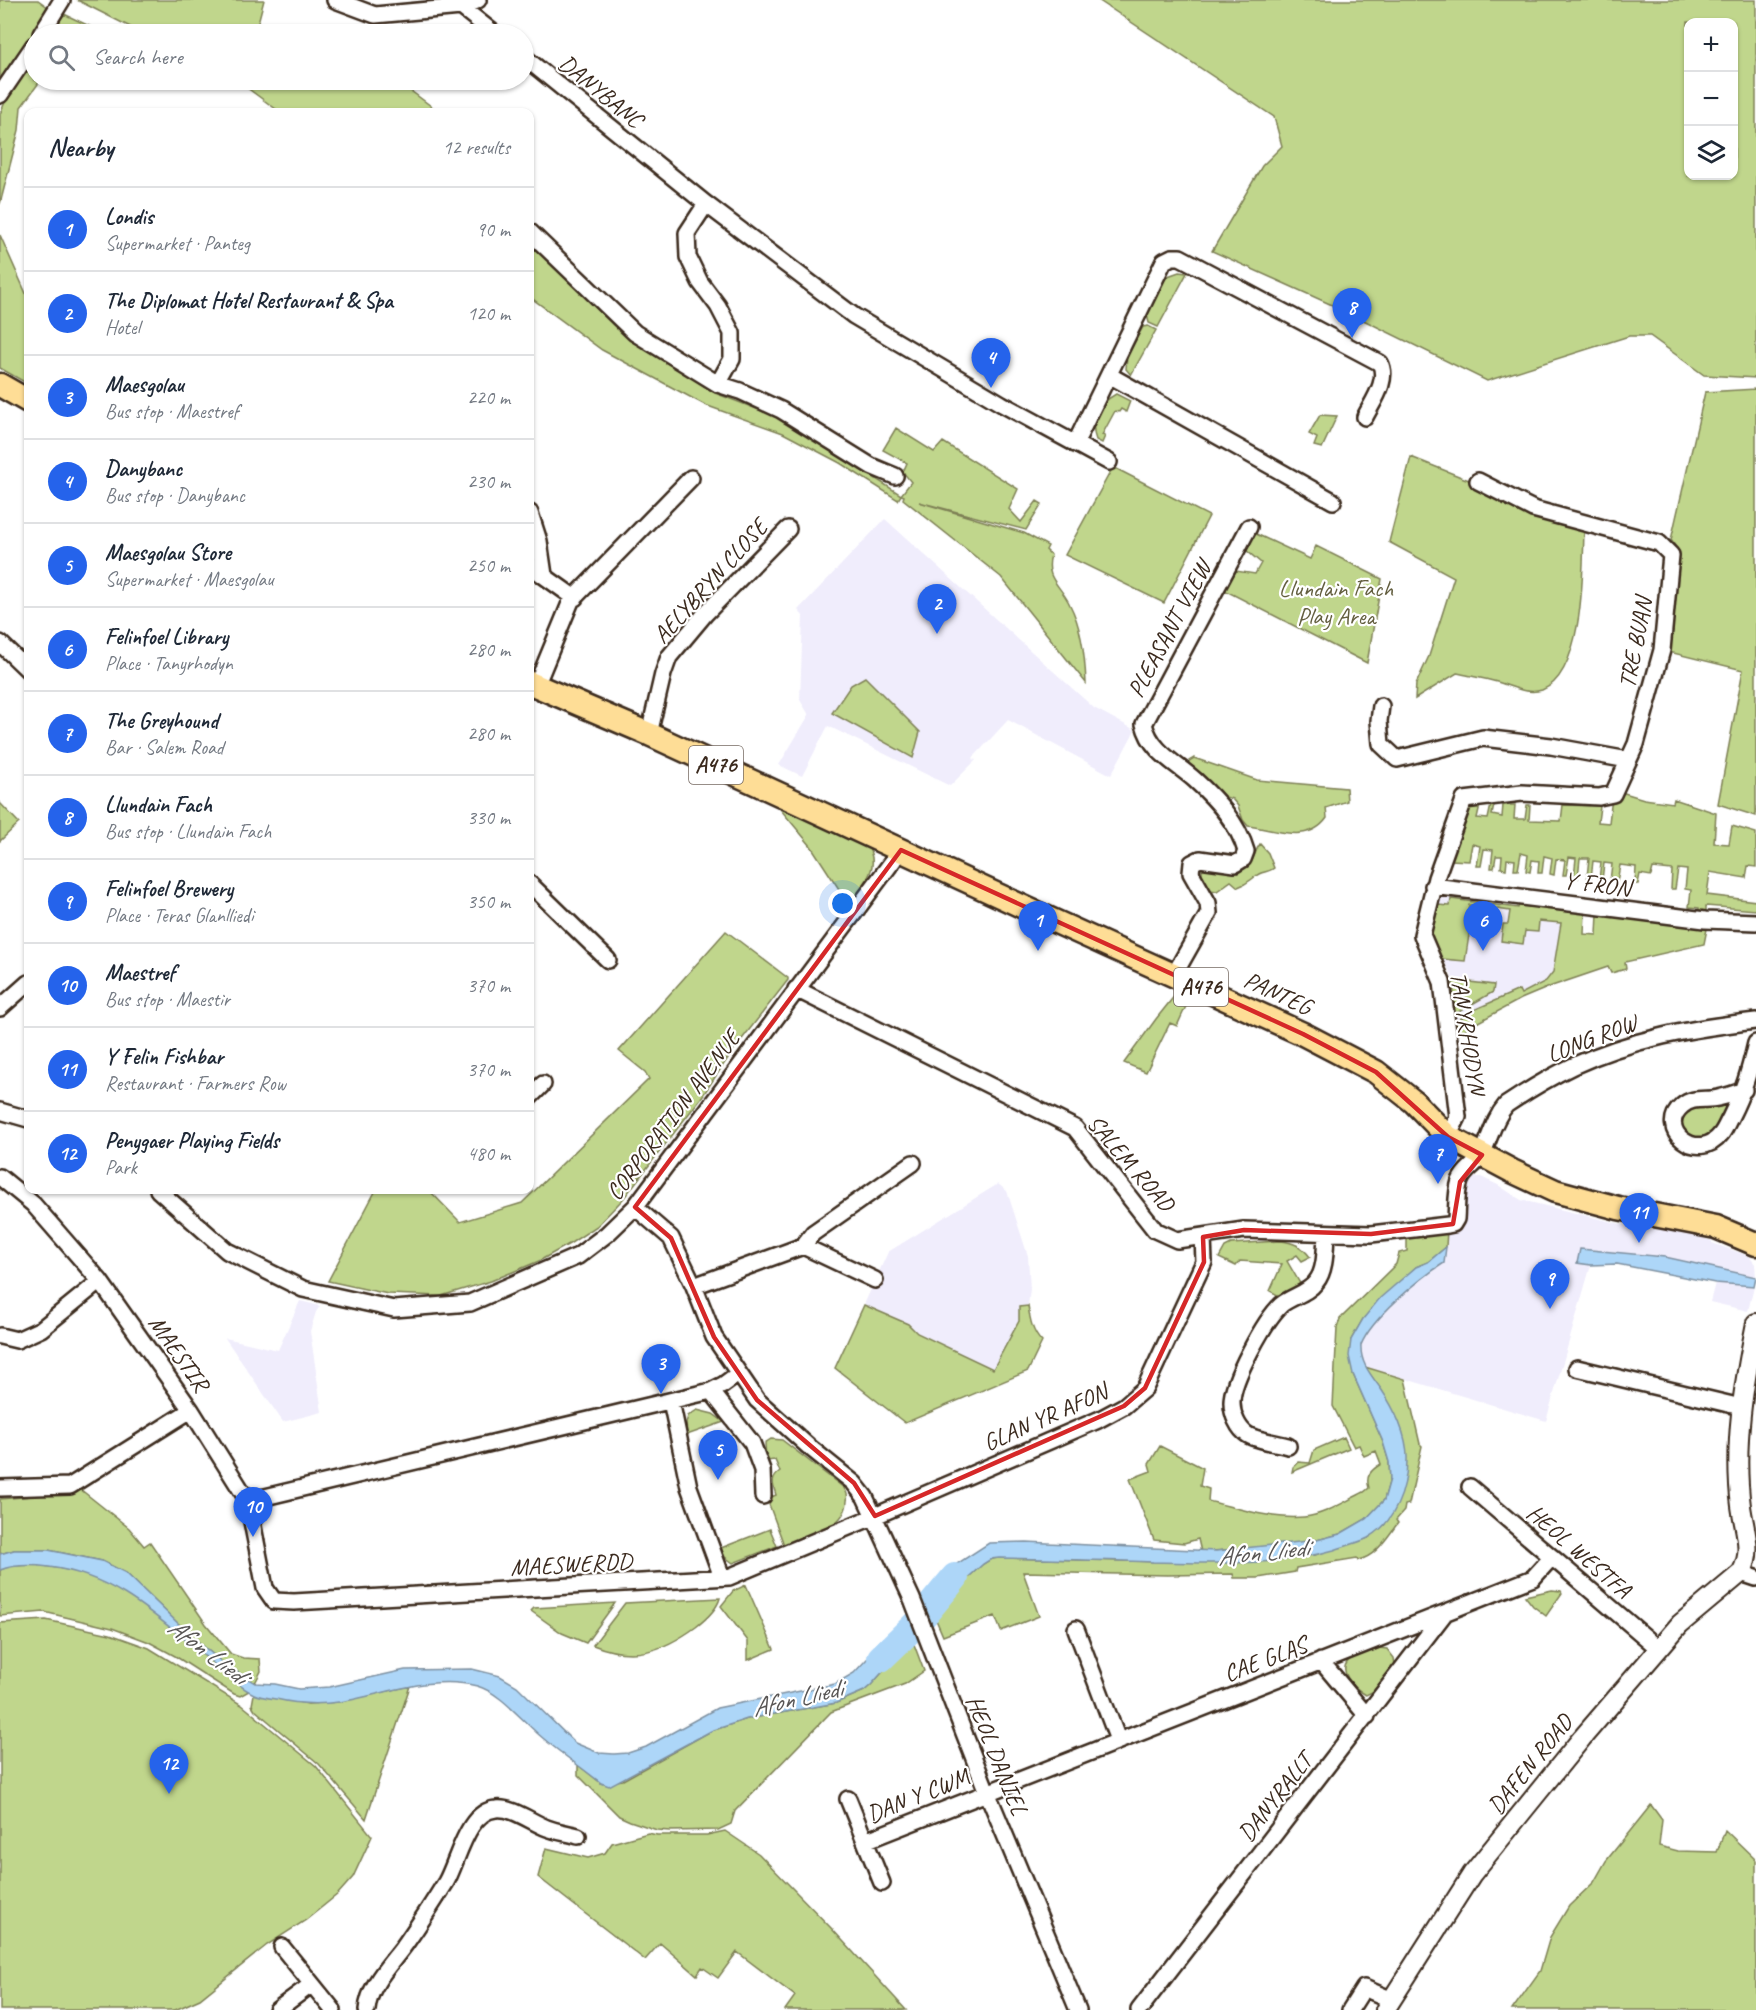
<!DOCTYPE html>
<html lang="en">
<head>
<meta charset="utf-8">
<style>
  body { margin:0; font-family:Caveat,sans-serif; background:#f2f2f3; color:#1f2937 }
  .controls { position:absolute; right:18px; top:18px; display:grid; overflow:hidden; border-radius:12px; box-shadow:0 2px 4px #0004 }
  .controls button { width:54px; height:54px; display:grid; place-items:center; padding:0; border:0; border-bottom:2px solid #e0e1e3; background:#fff; color:#1f2937; font:30px sans-serif }
  .you { position:absolute; left:843px; top:904px; width:21px; height:21px; margin:-15px; border:4px solid #fff; border-radius:50%; background:#1a73e8; box-shadow:0 0 0 9px #1a73e833 }
  .badge { display:grid; place-items:center; width:39px; height:39px; border-radius:50%; background:#2563eb; color:#fff; font-size:20px; font-weight:700 }
  .pin { position:absolute; translate:-50% -50px; filter:drop-shadow(0 2px 3px #0008) }
  .pin::after { content:''; position:absolute; top:32px; width:21px; height:18px; background:inherit; clip-path:polygon(0 0,100% 0,50% 100%) }
  .list { margin:0; padding:0; list-style:none }
  h2 { display:flex; justify-content:space-between; align-items:center; height:78px; margin:0; padding:0 24px; font-size:26px }
  h2 small { font-size:20px; font-weight:400; color:#747a83 }
  .list li { display:grid; grid-template-columns:39px 1fr auto; gap:18px; align-items:center; box-sizing:border-box; height:84px; padding:0 24px; border-top:2px solid #e0e1e3 }
  .list b { display:block; font-size:22px; white-space:nowrap }
  .list p { margin:0; font-size:20px; white-space:nowrap; color:#747a83 }
  .list em { font-size:20px; font-style:normal; color:#747a83 }
  .icon { flex:none; width:33px; height:33px; fill:none; stroke:currentColor; stroke-width:2; stroke-linecap:round; stroke-linejoin:round }
  .map { position:relative; flex:none; width:1756px; height:2010px; overflow:hidden }
  .search { position:absolute; background:#fff; box-shadow:0 2px 4px #0004; left:24px; top:24px; width:510px; height:66px; display:flex; align-items:center; gap:15px; box-sizing:border-box; padding:0 21px; border-radius:33px; color:#747a83; font-size:22px }
  .panel { position:absolute; background:#fff; box-shadow:0 2px 4px #0004; left:24px; top:108px; width:510px; height:1086px; border-radius:12px }
  .map>svg:first-child { display:block }
</style>
</head>
<body>
<div class="map">
<svg width="1756" height="2010" viewBox="0 0 1756 2010">
  <rect width="100%" height="100%" fill="#fff"/>
  <filter id="ink" filterUnits="userSpaceOnUse"><feTurbulence type="fractalNoise" baseFrequency=".0167" numOctaves="2"/><feDisplacementMap in="SourceGraphic" scale="12" xChannelSelector="R" yChannelSelector="G"/><feConvolveMatrix kernelMatrix="1 2 1 2 8 2 1 2 1" color-interpolation-filters="sRGB"/></filter>
  <g filter="url(#ink)">
    <path fill="#f0edfc" d="M885,519L1094,708L1135,730L1111,775L1008,720L972,759L976,760L950,786L828,726L802,776L779,765L809,715L800,700L803,616L798,610Z
      M1443,897L1518,908L1519,904L1562,910L1552,986L1521,999L1456,1034L1452,975L1429,936L1438,900Z
      M1481,1177L1498,1185L1521,1200L1621,1224L1691,1234L1712,1241V1243L1749,1256L1755,1264L1756,1277L1665,1257L1580,1249L1577,1263L1591,1265L1546,1421L1365,1367L1360,1350L1363,1339L1373,1324L1424,1275L1444,1263L1447,1230H1457L1463,1182L1467,1178Z
      M998,1184L1007,1191L1028,1256L1030,1289L1028,1306L1030,1321L1036,1337L1042,1342L1028,1371L905,1423L835,1368L888,1252Z
      M1715,1283L1754,1286L1748,1311L1710,1302Z
      M300,1301L320,1306L316,1312L310,1331L322,1412L283,1422L225,1338L278,1350Z"/>
    <path fill="#c0d68c" stroke="#7e8055" stroke-width="1.5" fill-rule="evenodd" d="M0,0H38L49,8L30,41L0,86Z
      M77,0H264L255,34H144Z
      M1098,0H1756V378L1704,375L1650,336H1629L1487,381L1341,309L1212,251L1262,166L1282,146L1274,117ZM1734,22V176H1688V22Z
      M64,14L106,34H50Z
      M34,59V80H41L21,107L19,130L0,204V114L5,102Z
      M232,80H413L407,88L435,109L432,112H280L243,85Z
      M0,235L28,298V384L0,368Z
      M530,243L617,329L715,393L783,419L901,495L911,482L903,472L907,463L883,450L896,428L934,452L943,442L1018,489L1009,509L1021,522L1037,501L1042,504L1026,530L919,502L1024,533L1048,546L1046,550L1051,555C1044,579 1061,585 1070,605C1082,628 1085,657 1086,683L1001,577L903,499L904,496L901,495L898,500L840,463L783,433L705,405L602,350L530,297Z
      M1179,272L1187,273L1158,327L1149,323L1147,315L1160,285L1168,276Z
      M1148,326L1156,330L1131,375L1126,369L1127,356L1143,327Z
      M1756,389V816L1718,804L1743,670L1669,652L1680,553L1671,540L1705,392Z
      M1116,394L1130,401L1126,412L1121,409L1119,412L1115,411L1102,435L1105,436L1102,443L1096,440C1089,422 1099,403 1116,394Z
      M1320,415L1337,416L1322,448L1314,446L1317,438L1309,434Z
      M1411,457L1584,526C1583,564 1585,674 1542,690C1527,695 1511,686 1497,682C1484,678 1470,676 1457,673L1415,699L1416,684L1429,656L1454,577L1389,542Z
      M1113,467L1209,516L1164,603L1065,555Z
      M1254,533L1310,559L1316,546L1382,579L1367,663L1224,590L1236,571L1255,574L1261,563L1246,550Z
      M865,677L920,732L913,758L832,713L851,685Z
      M1194,758L1257,780L1346,788L1347,801L1326,808L1327,818C1308,845 1275,829 1248,826L1243,820L1238,806L1232,799L1222,796L1189,764V761Z
      M1621,792L1644,799L1673,803L1674,799L1716,813L1714,843L1729,844L1732,826L1756,833V867L1748,866L1746,878L1710,872L1707,895L1756,901V910L1706,906V911L1699,910V908L1689,907L1691,890L1685,889L1687,870L1678,869L1675,889H1671L1672,870L1653,868L1651,876L1640,874L1638,884H1635L1636,867L1620,865L1617,882L1610,881L1612,864L1604,863L1602,880H1599L1601,862L1593,861L1591,878L1587,877L1589,858H1580L1578,878L1574,877L1576,858L1569,857L1566,875H1563L1565,860L1556,859L1554,875L1550,874L1552,858L1544,856L1542,873H1538L1539,861L1532,860L1530,872L1526,871L1528,855L1521,853L1518,870H1514L1515,860L1507,859L1506,869L1501,868L1502,856H1496L1494,868H1491L1493,850L1484,849L1481,866H1477L1480,846L1472,844L1469,861L1451,860L1469,805H1480L1477,818L1488,819L1491,805H1494L1492,815L1502,817L1503,805H1515L1514,819H1525L1527,805H1530L1529,820L1561,821L1563,805L1600,806L1598,822L1609,823L1612,797Z
      M0,803L19,823L0,841Z
      M776,804L866,844C883,867 862,885 850,906L811,846Z
      M1260,844L1268,853L1274,868C1268,873 1261,871 1256,876C1249,881 1247,884 1238,887L1231,881L1217,891L1210,890L1202,875V868L1238,870C1258,863 1251,856 1260,844Z
      M1451,899L1518,908L1519,904L1585,912L1584,934L1597,935L1598,914L1707,929L1704,944L1625,962L1626,969L1611,973L1608,967L1552,986L1521,999L1456,1034L1455,1022L1476,1009L1519,990L1521,994L1546,981L1553,972L1561,923L1539,921L1538,932L1525,931L1523,944L1501,941L1503,924H1508L1510,911L1469,905L1466,922H1471L1465,961L1442,959L1429,936L1438,905L1450,906Z
      M726,931L788,978V980L732,1052L701,1098L623,1199L597,1226L571,1243L539,1261L491,1281L441,1296L388,1294L328,1281L376,1190H429L460,1222L522,1203L649,1079L645,1072L619,1051Z
      M1453,980L1494,985L1493,992L1455,1014Z
      M1180,989L1192,993L1177,1026L1170,1023L1146,1072L1124,1063L1156,1019Z
      M1728,1104L1716,1132L1708,1139L1684,1136L1678,1117L1687,1107L1696,1106L1710,1108Z
      M1447,1230L1446,1247L1428,1262L1416,1267L1363,1319L1351,1340L1353,1374L1383,1442L1389,1462L1390,1479L1384,1500L1366,1519L1340,1534L1317,1540L1284,1545L1201,1552L1198,1539L1184,1543L1154,1540L1130,1479L1151,1471L1149,1464L1160,1446L1203,1468L1200,1486L1209,1489L1208,1501C1238,1508 1272,1520 1304,1517C1325,1515 1345,1501 1364,1492L1369,1488C1365,1476 1371,1470 1381,1464L1376,1451L1364,1456L1359,1445L1354,1447L1333,1406L1337,1328L1340,1319L1396,1264L1399,1253L1407,1251V1235Z
      M1280,1241C1293,1242 1302,1246 1310,1257L1302,1261L1297,1255L1287,1261L1302,1287L1283,1298L1270,1291L1282,1264L1240,1261L1236,1266L1219,1258L1225,1247L1231,1244Z
      M864,1305L908,1324L917,1333L993,1369L1019,1321V1307L1028,1306C1030,1319 1032,1332 1042,1342L1028,1371L905,1423L835,1368Z
      M1365,1367L1405,1379L1420,1444L1422,1446L1409,1504L1405,1505L1404,1511L1396,1520L1398,1523C1387,1537 1376,1557 1358,1560L1357,1558L1296,1568L1295,1572L1258,1578H1234L1233,1574L1167,1575L1023,1572L1039,1616L1001,1631L995,1616L943,1636L934,1615L939,1604L983,1564L991,1559L999,1558L1168,1562L1315,1555L1368,1538L1385,1524L1398,1421L1382,1391Z
      M697,1410L713,1414L724,1422L687,1435L686,1423L688,1416Z
      M1344,1437L1349,1448L1292,1472L1293,1467L1298,1462L1310,1463L1314,1450Z
      M771,1439L782,1440L844,1488C847,1493 848,1495 847,1501C846,1529 806,1536 784,1545L767,1499L776,1495C773,1485 770,1479 780,1472L775,1460L766,1461L765,1443Z
      M80,1489L129,1528L144,1546L150,1542L206,1624L231,1654L243,1658L260,1659L261,1671L255,1683L224,1664L188,1633L126,1573L102,1561L48,1550H14L0,1554V1499L65,1493Z
      M770,1529L777,1546L733,1563L725,1557L721,1548Z
      M35,1565C54,1567 75,1570 93,1577C153,1601 196,1655 249,1691L240,1696L234,1694L175,1656L149,1642L112,1628L44,1612L0,1616V1570L10,1566Z
      M746,1585L774,1649L748,1660V1641L721,1606L733,1591Z
      M1552,1590L1561,1591L1562,1593L1546,1616L1533,1606L1525,1596Z
      M720,1598C717,1610 705,1620 696,1627C662,1652 633,1661 593,1645L625,1603Z
      M615,1603L586,1643L562,1633L531,1611L534,1608Z
      M46,1620L110,1634L149,1648L242,1705L316,1766L372,1836L353,1877L338,1894L306,1920L267,1945L200,1999L175,2010H0V1623Z
      M912,1639L924,1671L905,1684L831,1712L735,1811L731,1824L718,1830L670,1831L657,1830L630,1821L619,1816L578,1775V1765L601,1783L623,1780L711,1731L747,1719L836,1703L864,1691L871,1685Z
      M1379,1648L1387,1649L1394,1658L1395,1665L1376,1690L1366,1695C1354,1688 1334,1669 1352,1658C1360,1653 1370,1651 1379,1648Z
      M410,1686L366,1819L319,1764L255,1710L252,1705L254,1694L308,1704L338,1702Z
      M1651,1805L1662,1820L1659,1846L1678,1851L1717,1852L1725,1830L1756,1860V2010H1512L1540,1971L1550,1937L1569,1906L1594,1882L1606,1861Z
      M725,1831L759,1854L832,1929L906,2010H785L795,1996L737,1952L718,1978L702,1967L697,1975L660,1943L645,1960L538,1877L546,1848L588,1858L605,1853L612,1843L648,1833L657,1835H707Z"/>
    <path fill="#add6f8" stroke="#7f91a1" stroke-width="1.5" d="M1446,1247L1444,1263C1419,1279 1372,1318 1361,1345C1360,1363 1371,1375 1381,1389C1394,1408 1408,1436 1407,1460C1407,1489 1395,1523 1368,1538C1358,1543 1345,1546 1334,1550C1275,1567 1214,1563 1153,1562C1102,1560 1051,1559 999,1558L991,1559L983,1564L939,1604L934,1615L927,1594L949,1569L989,1543L1026,1542L1216,1551L1317,1540L1340,1534L1366,1519L1384,1500L1390,1479L1389,1462L1383,1442L1353,1374L1349,1356L1351,1340L1363,1319L1380,1298L1416,1267L1428,1262Z
      M1580,1249L1665,1257L1756,1277L1754,1286L1715,1283L1617,1264L1591,1265L1577,1263Z
      M14,1550H48L102,1561L126,1573L188,1633L224,1664L255,1683L275,1684L299,1689L329,1687L405,1670L472,1669L500,1676L517,1686L575,1743L599,1753L614,1754L628,1753L646,1747L717,1708L835,1684L854,1673L904,1619L912,1639L871,1685L864,1691L836,1703L747,1719L711,1731L609,1786L601,1783C580,1766 557,1751 537,1733C520,1718 499,1692 477,1686C431,1674 384,1695 339,1702C317,1705 297,1704 276,1699C269,1698 260,1697 254,1694C237,1686 221,1670 207,1658C158,1618 115,1575 49,1567C33,1565 16,1564 0,1570V1554Z"/>
    <g fill="none" stroke-linecap="round" stroke-linejoin="round">
      <path stroke="#add6f8" stroke-width="28" d="M881,1658L916,1624L955,1577"/>
      <g stroke="#3b2a1e" stroke-width="20">
        <path id="minor" d="M335,0L375,15L461,7L478,0
          M461,7L495,34
          M41,34L62,0
          M524,57L706,204L854,316L1002,404L1109,462
          M0,95L34,45
          M706,204L687,233L688,257L700,282L718,306L732,333V359L718,384
          M530,232L635,333L718,384L740,391L781,410L871,466L895,476
          M1109,375L1333,501
          M1075,444L1164,261L1172,257H1180L1380,363C1389,380 1373,401 1365,417
          M530,513L539,541L544,575
          M530,566L575,598
          M0,643L28,670
          M536,686L571,601L691,478
          M1381,706L1379,721L1381,744L1397,759L1483,738L1551,746L1628,760
          M649,734L663,674L669,657L705,614L788,529
          M530,884L608,960
          M1433,886L1705,920L1756,922
          M1174,975L1209,913L1208,903L1191,873L1192,863L1200,859L1235,864L1243,859L1246,851C1238,823 1217,800 1195,780C1175,762 1151,752 1144,724L1249,527
          M796,989L1075,1128L1155,1230L1177,1240L1244,1230L1371,1234L1448,1225L1453,1224L1456,1219C1457,1207 1456,1192 1460,1181C1464,1170 1475,1166 1481,1156C1490,1139 1493,1120 1506,1105C1527,1091 1550,1077 1573,1066C1631,1039 1694,1028 1756,1021
          M0,1008L28,983
          M1744,1090C1736,1093 1727,1096 1718,1098C1705,1101 1693,1096 1682,1106C1655,1129 1698,1164 1721,1134C1725,1129 1727,1123 1730,1118C1744,1090 1749,1073 1756,1043
          M530,1097L543,1084
          M0,1111L28,1119
          M1448,1137L1458,1117L1442,982L1422,935L1436,878L1464,800L1522,793L1599,797L1613,794L1636,744L1662,650L1671,555L1659,543L1533,509L1478,481
          M0,1177L33,1204L100,1281L191,1410L248,1501L265,1588L274,1601L294,1602L729,1577L875,1516L1098,1420L1124,1406L1145,1388L1204,1262L1203,1237
          M158,1190L227,1251L303,1289L394,1309L470,1303L578,1256L607,1234L635,1207L901,850
          M635,1207L671,1238L694,1286L714,1337L757,1400L808,1446L854,1483L865,1497L912,1599L987,1792L1078,2010
          M803,1246L875,1280
          M694,1286L803,1246L813,1233L913,1163
          M0,1336L17,1340L41,1329L100,1281
          M1577,1368L1741,1407
          M711,1391L752,1443L762,1470L763,1496
          M671,1401L689,1487L722,1577
          M1288,1446C1277,1443 1256,1440 1248,1435C1238,1429 1232,1414 1232,1403C1231,1381 1265,1320 1281,1305C1292,1296 1307,1294 1316,1282C1326,1270 1325,1249 1326,1233
          M1470,1487L1658,1648
          M0,1488L70,1486L191,1410
          M248,1501L711,1391L723,1385L738,1374
          M1741,1573L1756,1578
          M1076,1629L1118,1740
          M1321,1661L1367,1716
          M848,1799L882,1883
          M865,1841L1533,1578L1552,1557
          M282,1947L333,2010
          M277,2010L312,1984
          M367,2010C369,1984 392,1963 406,1943C420,1923 433,1903 446,1882C458,1861 467,1811 496,1809C513,1807 531,1822 547,1828C557,1832 568,1833 578,1836
          M1139,2010L1445,1613
          M1350,2010L1364,1988L1392,2000"/>
      </g>
      <g stroke="#3b2a1e" stroke-width="22">
        <path id="tertiary" d="M1385,2010L1472,1874L1582,1738L1680,1624L1741,1573C1754,1551 1744,1530 1741,1506C1733,1445 1744,1383 1756,1323"/>
      </g>
      <g stroke="#3b2a1e" stroke-width="27">
        <path id="primary" d="M0,385L28,401
          M530,683L649,734L1043,916L1303,1034L1376,1072L1414,1102L1448,1137L1512,1171L1555,1191L1618,1208L1716,1227L1756,1244"/>
      </g>
      <use href="#minor" stroke="#fff" stroke-width="15"/>
      <use href="#tertiary" stroke="#fff" stroke-width="18"/>
      <use href="#primary" stroke="#fedd96" stroke-width="22"/>
    </g>
  </g>
  <path fill="none" stroke="#d62828" stroke-width="4.5" stroke-linejoin="round" d="M901,850L1303,1034L1376,1072L1448,1137L1482,1155L1460,1182L1453,1224L1371,1234L1244,1230L1203,1237L1204,1262L1145,1388L1124,1406L875,1516L854,1483L757,1400L714,1337L671,1238L635,1207Z"/>
  <g text-anchor="middle" dominant-baseline="central" stroke-width="4.5" stroke-linejoin="round" paint-order="stroke">
    <g fill="#fff" stroke="#766a62" stroke-width="1.5">
      <rect x="689" y="746" width="54" height="38" rx="4.5"/>
      <rect x="1174" y="968" width="54" height="38" rx="4.5"/>
    </g>
    <g font-size="22" font-weight="bold" fill="#3b2a1e">
      <text x="716" y="765">A476</text>
      <text x="1201" y="987">A476</text>
    </g>
    <g font-size="24" fill="#3b2a1e" stroke="#fff">
      <text transform="translate(601 91) rotate(39)">DANYBANC</text>
      <text transform="translate(710 581) rotate(-48)">AELYBRYN CLOSE</text>
      <text transform="translate(1169 629) rotate(-62)">PLEASANT VIEW</text>
      <text transform="translate(1635 643) rotate(-79)">TRE BUAN</text>
      <text transform="translate(1597 884) rotate(7)">Y FRON</text>
      <text transform="translate(1278 993) rotate(25)">PANTEG</text>
      <text transform="translate(1468 1033) rotate(81)">TANYRHODYN</text>
      <text transform="translate(1592 1038) rotate(-21)">LONG ROW</text>
      <text transform="translate(673 1115) rotate(-53)">CORPORATION AVENUE</text>
      <text transform="translate(1131 1163) rotate(49)">SALEM ROAD</text>
      <text transform="translate(179 1353) rotate(55)">MAESTIR</text>
      <text transform="translate(1045 1417) rotate(-24)">GLAN YR AFON</text>
      <text transform="translate(1579 1551) rotate(41)">HEOL WESTFA</text>
      <text transform="translate(571 1564) rotate(-3)">MAESWERDD</text>
      <text transform="translate(1265 1659) rotate(-21)">CAE GLAS</text>
      <text transform="translate(997 1755) rotate(68)">HEOL DANIEL</text>
      <text transform="translate(1530 1764) rotate(-51)">DAFEN ROAD</text>
      <text transform="translate(918 1795) rotate(-22)">DAN Y CWM</text>
      <text transform="translate(1275 1797) rotate(-52)">DANYRALLT</text>
    </g>
    <g font-size="24" fill="#635e3f" stroke="#fff">
      <text x="1336" y="588">Llundain Fach<tspan x="1336" dy="28">Play Area</tspan></text>
    </g>
    <g font-size="26" font-style="italic" fill="#585554" stroke="#fff">
      <text transform="translate(1263 1552) rotate(-6)">Afon Lliedi</text>
      <text transform="translate(208 1651) rotate(37)">Afon Lliedi</text>
      <text transform="translate(797 1698) rotate(-13)">Afon Lliedi</text>
    </g>
  </g>
</svg>
<div class="controls">
<button>+</button>
<button>−</button>
<button><svg class="icon" aria-label="layers" viewBox="0 0 24 24"><path d="M12 4l9 5-9 5-9-5zM3 14l9 5 9-5"/></svg></button>
</div>
<div class="you"></div>
<div class="pin badge" style="left:1038px;top:951px">1</div>
<div class="pin badge" style="left:937px;top:634px">2</div>
<div class="pin badge" style="left:661px;top:1394px">3</div>
<div class="pin badge" style="left:991px;top:388px">4</div>
<div class="pin badge" style="left:718px;top:1480px">5</div>
<div class="pin badge" style="left:1483px;top:951px">6</div>
<div class="pin badge" style="left:1438px;top:1184px">7</div>
<div class="pin badge" style="left:1352px;top:338px">8</div>
<div class="pin badge" style="left:1550px;top:1309px">9</div>
<div class="pin badge" style="left:253px;top:1537px">10</div>
<div class="pin badge" style="left:1639px;top:1243px">11</div>
<div class="pin badge" style="left:169px;top:1794px">12</div>
<div class="search"><svg class="icon" aria-label="search" viewBox="0 0 24 24"><circle cx="10" cy="10" r="6"/><path d="M15 15l6 6"/></svg>Search here</div>
<section class="panel">
<h2>Nearby<small>12 results</small></h2>
<ul class="list">
<li><span class="badge">1</span><div><b>Londis</b><p>Supermarket · Panteg</p></div><em>90 m</em></li>
<li><span class="badge">2</span><div><b>The Diplomat Hotel Restaurant &amp; Spa</b><p>Hotel</p></div><em>120 m</em></li>
<li><span class="badge">3</span><div><b>Maesgolau</b><p>Bus stop · Maestref</p></div><em>220 m</em></li>
<li><span class="badge">4</span><div><b>Danybanc</b><p>Bus stop · Danybanc</p></div><em>230 m</em></li>
<li><span class="badge">5</span><div><b>Maesgolau Store</b><p>Supermarket · Maesgolau</p></div><em>250 m</em></li>
<li><span class="badge">6</span><div><b>Felinfoel Library</b><p>Place · Tanyrhodyn</p></div><em>280 m</em></li>
<li><span class="badge">7</span><div><b>The Greyhound</b><p>Bar · Salem Road</p></div><em>280 m</em></li>
<li><span class="badge">8</span><div><b>Llundain Fach</b><p>Bus stop · Llundain Fach</p></div><em>330 m</em></li>
<li><span class="badge">9</span><div><b>Felinfoel Brewery</b><p>Place · Teras Glanlliedi</p></div><em>350 m</em></li>
<li><span class="badge">10</span><div><b>Maestref</b><p>Bus stop · Maestir</p></div><em>370 m</em></li>
<li><span class="badge">11</span><div><b>Y Felin Fishbar</b><p>Restaurant · Farmers Row</p></div><em>370 m</em></li>
<li><span class="badge">12</span><div><b>Penygaer Playing Fields</b><p>Park</p></div><em>480 m</em></li>
</ul>
</section>
</div>
</body>
</html>
